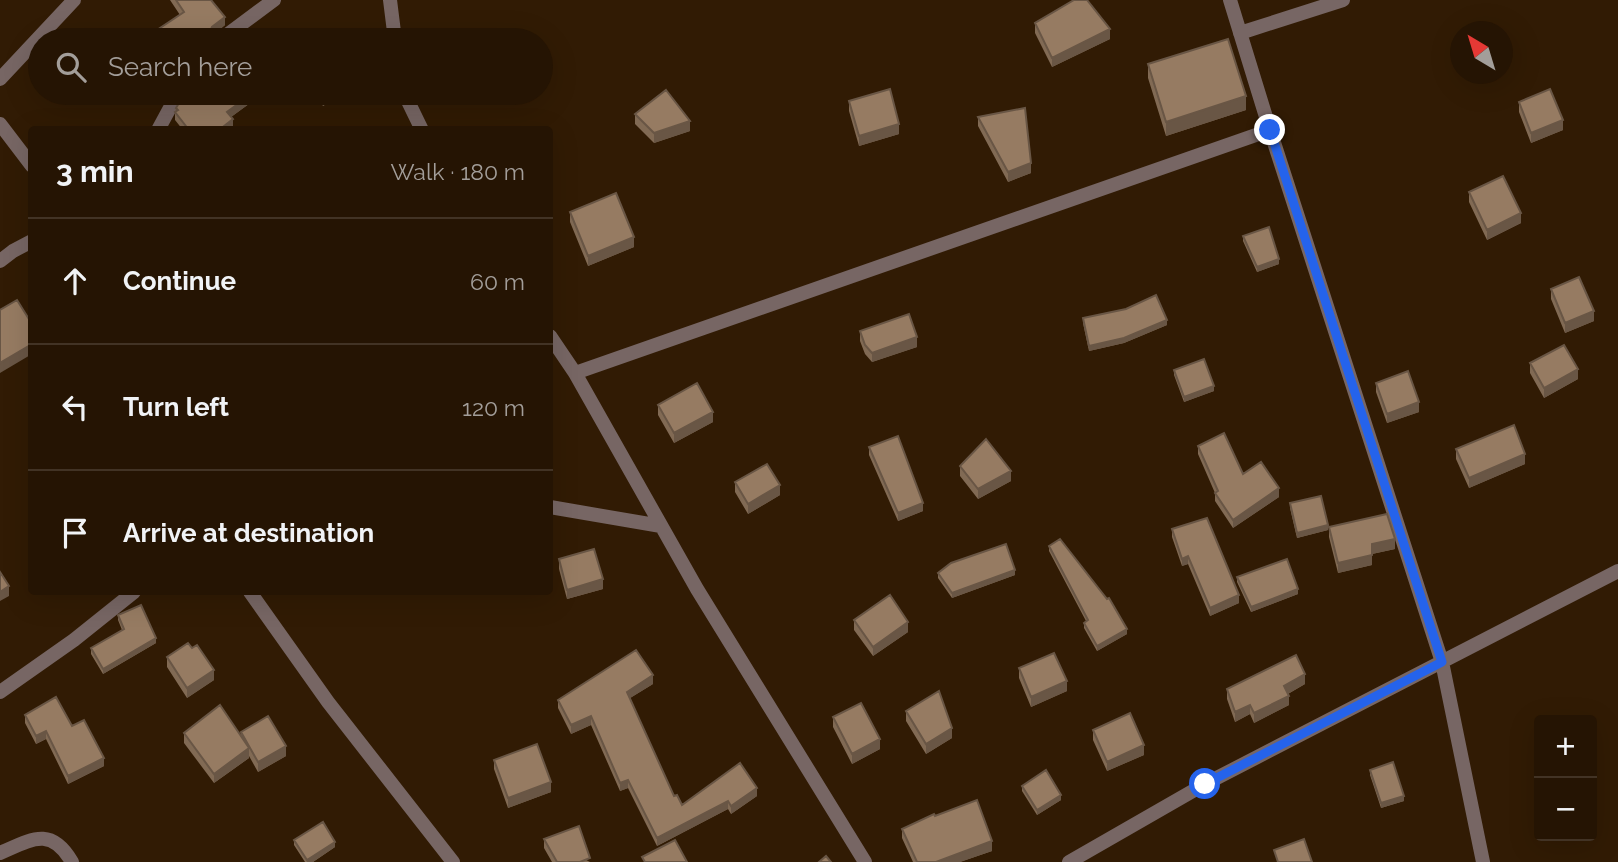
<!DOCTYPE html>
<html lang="en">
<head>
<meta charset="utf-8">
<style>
  body { margin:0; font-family:Raleway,sans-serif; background:#312112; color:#f1f3f6 }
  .controls { position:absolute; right:21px; bottom:21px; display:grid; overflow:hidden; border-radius:7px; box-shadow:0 7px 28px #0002 }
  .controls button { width:63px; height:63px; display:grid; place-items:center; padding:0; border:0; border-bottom:2px solid #423325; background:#251403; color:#f1f3f6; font:35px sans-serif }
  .compass { position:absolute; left:1450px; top:21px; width:63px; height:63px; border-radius:50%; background:#251403; box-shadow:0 7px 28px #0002; rotate:322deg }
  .stop { position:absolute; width:21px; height:21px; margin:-16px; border:5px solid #2563eb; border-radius:50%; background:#fff }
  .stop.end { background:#2563eb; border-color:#fff; box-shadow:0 2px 7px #0008 }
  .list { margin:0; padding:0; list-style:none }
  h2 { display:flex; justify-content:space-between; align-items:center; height:91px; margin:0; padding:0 28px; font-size:30px }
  h2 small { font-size:23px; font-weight:400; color:#a39e9a }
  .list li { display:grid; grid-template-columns:46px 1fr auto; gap:21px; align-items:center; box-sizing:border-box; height:126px; padding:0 28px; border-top:2px solid #423325 }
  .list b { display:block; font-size:26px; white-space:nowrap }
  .list em { font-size:23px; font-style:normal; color:#a39e9a }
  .icon { flex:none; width:38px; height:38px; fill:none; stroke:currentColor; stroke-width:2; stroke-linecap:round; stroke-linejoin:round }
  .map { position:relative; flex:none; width:1618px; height:862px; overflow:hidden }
  .search { position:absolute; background:#251403; box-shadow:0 7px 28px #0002; left:28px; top:28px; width:525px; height:77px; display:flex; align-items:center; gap:18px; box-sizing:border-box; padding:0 24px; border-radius:38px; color:#a39e9a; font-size:26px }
  .panel { position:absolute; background:#251403; box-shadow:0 7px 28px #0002; left:28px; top:126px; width:525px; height:469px; border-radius:7px }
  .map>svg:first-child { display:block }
</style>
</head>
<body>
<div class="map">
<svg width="1618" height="862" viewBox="0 0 1618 862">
  <rect width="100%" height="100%" fill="#311b04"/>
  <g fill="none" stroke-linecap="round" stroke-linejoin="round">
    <path stroke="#776664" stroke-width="14" d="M390,0L395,40
      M1230,0L1270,130L1442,662L1483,862
      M1240,33L1343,0
      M220,40L274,0
      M0,79L74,0
      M404,93L422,130
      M0,124L32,166
      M158,130L178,93
      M0,261L13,251L32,241
      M550,336L575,373L697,589L865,862
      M575,373L1270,130
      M550,507L661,526
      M250,592L328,702L453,862
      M0,692L74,640L134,592
      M0,853C32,839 51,826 72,862
      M1069,862L1205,784L1618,571"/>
  </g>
  <path fill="#816a54" d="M170,0H212L211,1L225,25L212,36V37L180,15Z
    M1035,23L1110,39L1052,67L1035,33Z
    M1148,64L1246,110L1166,136L1148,78Z
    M185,93H264L231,117L233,127L230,130H183L175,120V112L176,108Z
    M315,93H344L323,106Z
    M849,101L899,134L859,146L849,111Z
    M1519,102L1563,130L1531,143L1519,112Z
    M635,114L690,131L654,143L635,124Z
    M978,117L1031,173L1008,182L978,126Z
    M1469,192L1521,223L1487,240L1469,202Z
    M570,212L634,247L588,266L570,222Z
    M1243,236L1279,264L1257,272L1243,241Z
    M1551,289L1594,321L1565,333L1551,299Z
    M1083,318L1167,325L1124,343L1089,351L1083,323Z
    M860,331L917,347L872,362L865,354L860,341Z
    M1530,363L1578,379L1544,398L1530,373Z
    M1174,370L1214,391L1184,402L1174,375Z
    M1376,383L1419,412L1387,423L1376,392Z
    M658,405L713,422L674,443L658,415Z
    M1198,446L1279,497L1233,528L1215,501V493L1198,454Z
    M869,447L923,511L898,521L869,455Z
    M1456,449L1525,464L1469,488L1456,459Z
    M960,466L1011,481L978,499L960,476Z
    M735,482L780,495L748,514L735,492Z
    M1290,503L1328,530L1297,538L1290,508Z
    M1329,527L1395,549L1372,554V565L1338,573L1329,537Z
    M1172,529L1239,603L1210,616L1188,564L1182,566L1172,537Z
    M1049,546L1127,634L1097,651L1084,628V623L1086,621L1049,551Z
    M559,559L603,589L567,599L559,569Z
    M938,573L1015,575L952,598L938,578Z
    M1237,577L1298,594L1251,612L1237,582Z
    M118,615L156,643L103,674L91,654V648L122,630L118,620Z
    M854,620L908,632L873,656L854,630Z
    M167,657L214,680L187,698L167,667Z
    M1019,668L1067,691L1031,707L1019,678Z
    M653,684L630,698L674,796L682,805L757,796L731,814L728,809L657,846L628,788L620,791L591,725L571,734L558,708V700Z
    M1305,684L1288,694L1289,705L1254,723L1250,714L1235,722L1227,699V689Z
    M906,711L952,738L926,754L906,721Z
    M25,715L72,726L104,766L68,784L46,739L36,744L25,723Z
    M833,717L880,749L852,764L833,727Z
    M1093,730L1144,755L1107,771L1093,740Z
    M241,732L286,756L258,772L249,756V758L214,783L184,743V733L241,736Z
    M494,760L551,792L508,808L494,769Z
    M1370,770L1404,801L1381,808L1370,775Z
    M1022,786L1061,800L1037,815L1022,791Z
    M935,816L992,851L960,862H913L902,838V829Z
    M544,839L590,862H552L544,848Z
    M294,840L335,847L313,862H305L294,845Z"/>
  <path fill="#695645" d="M225,17V25L212,36L210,32L212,27Z
    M1110,29V39L1052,67V58Z
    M253,93H264L227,120V112Z
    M336,93H344L323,106V101Z
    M1246,96V110L1166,136V122Z
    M233,119V127L230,130H219Z
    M1563,120V130L1531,143V133Z
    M690,121V131L654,143V133Z
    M899,124V134L859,146V136Z
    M1031,163V173L1008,182V172Z
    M1521,213V223L1487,240V230Z
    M634,237V247L588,266V256Z
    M1279,259V264L1257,272V267Z
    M1594,311V321L1565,333V323Z
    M1167,320V325L1124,343L1089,351V346Z
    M917,337V347L872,362V353Z
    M32,344V354L0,373V363Z
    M1578,369V379L1544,398V388Z
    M1214,386V391L1184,402V397Z
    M1419,402V412L1387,423V414Z
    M713,412V422L674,443V433Z
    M1525,454V464L1469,488V478Z
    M1011,471V481L978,499V489Z
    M780,485V495L748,514V504Z
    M1279,488V497L1233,528V520Z
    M923,503V511L898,521V513Z
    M1328,525V530L1297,538V533Z
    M1395,539V549L1372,554V544Z
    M1372,555V565L1338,573V563Z
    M1188,556V564L1182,566V559Z
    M1015,570V575L952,598V593Z
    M603,579V589L567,599V590Z
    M9,586V596L0,601V592Z
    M1298,589V594L1251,612V607Z
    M1239,595V603L1210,616V608Z
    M908,622V632L873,656V647Z
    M1127,629V634L1097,651V646Z
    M156,638V643L103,674V669Z
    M214,670V680L187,698V688Z
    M1305,674V684L1284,696V686Z
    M653,675V684L627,700V692Z
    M1067,681V691L1031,707V697Z
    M1289,696V705L1254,723V713Z
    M1250,705V714L1235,722V712Z
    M591,716V725L571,734V725Z
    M952,728V738L926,754V744Z
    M46,731V739L36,744V736Z
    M880,739V749L852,764V754Z
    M1144,745V755L1107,771V762Z
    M286,746V756L258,772V762Z
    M249,748V758L214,783V774Z
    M104,758V766L68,784V776Z
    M628,780V788L620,791V783Z
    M551,782V792L508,808V798Z
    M757,788V796L731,814V806Z
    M1061,795V800L1037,815V810Z
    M1404,796V801L1381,808V803Z
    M728,801V809L657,846V838Z
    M992,841V851L960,862H936Z
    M335,842V847L313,862H307V860Z"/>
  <path fill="#967b62" stroke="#695645" stroke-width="2" d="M176,0H211L225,17L212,27L210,32L212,37L216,40H142L184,12Z
    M1074,0H1087L1110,29L1052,58L1035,23Z
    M234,33L240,40H223Z
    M1228,39L1246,96L1166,122L1148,64Z
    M890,89L899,124L859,136L849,101Z
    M1550,89L1563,120L1531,133L1519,102Z
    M666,90L690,121L654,133L635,114Z
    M185,93H253L227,112L233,119L219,130H189L175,112L178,110L176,108Z
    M318,93H336L323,101Z
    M1025,108L1031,163L1008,172L978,117Z
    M1503,176L1521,213L1487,230L1469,192Z
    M616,193L634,237L588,256L570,212Z
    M1269,227L1279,259L1257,267L1243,236Z
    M1579,277L1594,311L1565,323L1551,289Z
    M1156,295L1167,320L1124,338L1089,346L1083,318L1126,309Z
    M17,300L32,324V344L0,363V310Z
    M909,314L917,337L872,353L865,345L860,331Z
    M1564,345L1578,369L1544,388L1530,363Z
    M1204,359L1214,386L1184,397L1174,370Z
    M1408,371L1419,402L1387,414L1376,383Z
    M697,383L713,412L674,433L658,405Z
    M1514,425L1525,454L1469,478L1456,449Z
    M1224,433L1243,474L1261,462L1279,488L1233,520L1215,493L1218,491L1198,446Z
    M898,436L923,503L898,513L869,447Z
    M986,439L1011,471L978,489L960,466Z
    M767,464L780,485L748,504L735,482Z
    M1321,496L1328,525L1297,533L1290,503Z
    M1387,514L1395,539L1372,544V555L1338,563L1329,527Z
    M1207,518L1239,595L1210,608L1188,556L1182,559L1172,529Z
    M1060,539L1107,599L1109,598L1127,629L1097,646L1084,623L1088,620L1049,546Z
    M1006,544L1015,570L952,593L938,573L951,563Z
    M594,549L603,579L567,590L559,559Z
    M1287,559L1298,589L1251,607L1237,577Z
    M0,572L9,586L0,592Z
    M890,595L908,622L873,647L854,620Z
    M141,605L156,638L103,669L91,648L124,629L118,615Z
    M188,643L192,648L197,645L214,670L187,688L167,657Z
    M636,650L653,675L627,692L674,796L677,795L682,805L740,763L757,788L731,806L728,801L657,838L628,780L620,783L591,716L571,725L558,700Z
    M1054,653L1067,681L1031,697L1019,668Z
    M1296,655L1305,674L1284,686L1289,696L1254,713L1250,705L1235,712L1227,689Z
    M939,691L952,728L926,744L906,711Z
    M56,697L72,726L84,720L104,758L68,776L46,731L36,736L25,715Z
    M861,703L880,739L852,754L833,717Z
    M220,705L249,748L214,774L184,733Z
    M1130,713L1144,745L1107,762L1093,730Z
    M268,716L286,746L258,762L241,732Z
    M537,744L551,782L508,798L494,760Z
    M1393,762L1404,796L1381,803L1370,770Z
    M1046,770L1061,795L1037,810L1022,786Z
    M977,800L992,841L936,862H917L902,829L934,814L935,816Z
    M323,822L335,842L307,860L294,840Z
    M579,826L590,858L580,862H557L544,839Z
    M1304,839L1312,862H1278L1274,850Z
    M675,840L687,862H645L642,857Z
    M826,856L831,862H819Z"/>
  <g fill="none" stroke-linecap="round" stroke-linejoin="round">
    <path stroke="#2563eb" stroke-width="9" d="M1205,784L1442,662L1270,130"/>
  </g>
</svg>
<div class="controls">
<button>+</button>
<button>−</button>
</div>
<svg class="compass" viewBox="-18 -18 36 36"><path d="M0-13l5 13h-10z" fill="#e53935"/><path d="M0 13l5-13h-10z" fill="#a39e9a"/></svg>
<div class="stop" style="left:1205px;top:784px"></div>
<div class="stop end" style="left:1270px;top:130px"></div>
<div class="search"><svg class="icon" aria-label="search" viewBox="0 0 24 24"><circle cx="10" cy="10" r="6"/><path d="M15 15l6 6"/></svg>Search here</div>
<section class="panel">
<h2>3 min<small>Walk · 180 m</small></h2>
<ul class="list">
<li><svg class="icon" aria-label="ahead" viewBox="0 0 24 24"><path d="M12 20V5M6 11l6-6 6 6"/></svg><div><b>Continue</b></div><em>60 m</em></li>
<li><svg class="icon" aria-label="left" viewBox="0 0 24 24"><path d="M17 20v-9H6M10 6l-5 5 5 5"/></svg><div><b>Turn left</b></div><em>120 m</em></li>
<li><svg class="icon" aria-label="arrive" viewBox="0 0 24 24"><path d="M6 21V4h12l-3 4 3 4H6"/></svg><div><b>Arrive at destination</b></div></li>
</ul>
</section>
</div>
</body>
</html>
